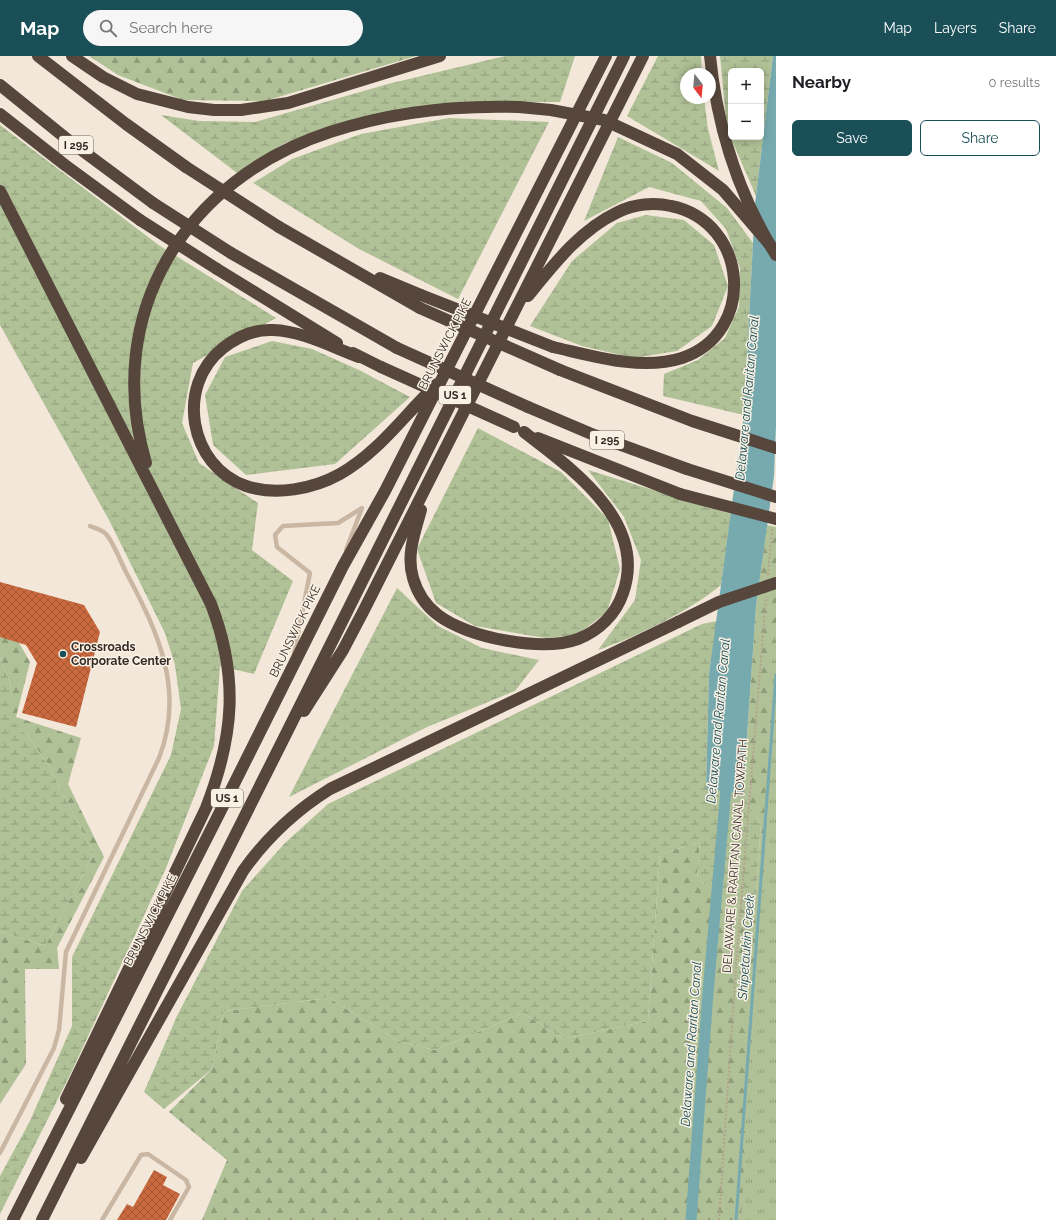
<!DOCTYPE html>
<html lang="en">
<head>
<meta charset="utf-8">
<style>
  body { margin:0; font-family:Raleway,sans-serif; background:#f6f6f6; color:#202124 }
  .controls { position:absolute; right:12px; top:12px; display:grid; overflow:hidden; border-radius:6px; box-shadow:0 2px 10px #0003 }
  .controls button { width:36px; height:36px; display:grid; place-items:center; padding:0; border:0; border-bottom:1px solid #e0e0e0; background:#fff; color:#202124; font:20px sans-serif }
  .compass { position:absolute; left:680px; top:12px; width:36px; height:36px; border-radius:50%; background:#fff; box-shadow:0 2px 10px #0003; rotate:164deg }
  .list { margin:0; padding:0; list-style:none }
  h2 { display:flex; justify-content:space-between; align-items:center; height:52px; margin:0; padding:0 16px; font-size:17px }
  h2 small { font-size:13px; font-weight:400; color:#757577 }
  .actions { display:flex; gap:8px; padding:12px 16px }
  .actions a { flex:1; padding:9px 0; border:1px solid #1a4f57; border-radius:6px; text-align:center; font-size:14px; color:#1a4f57 }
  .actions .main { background:#1a4f57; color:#fff }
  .icon { flex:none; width:22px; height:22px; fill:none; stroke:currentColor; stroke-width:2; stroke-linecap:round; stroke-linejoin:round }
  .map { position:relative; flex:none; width:776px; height:1164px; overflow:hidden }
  header { display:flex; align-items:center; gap:24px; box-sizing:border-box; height:56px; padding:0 20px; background:#1a4f57; color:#fff }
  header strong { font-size:19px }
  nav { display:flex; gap:22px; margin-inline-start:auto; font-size:14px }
  .search { width:280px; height:36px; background:#f6f6f6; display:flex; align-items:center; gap:10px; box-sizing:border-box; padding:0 14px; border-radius:22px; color:#757577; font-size:15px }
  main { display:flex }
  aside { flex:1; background:#fff }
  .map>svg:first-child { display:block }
</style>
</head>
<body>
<header>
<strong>Map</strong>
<div class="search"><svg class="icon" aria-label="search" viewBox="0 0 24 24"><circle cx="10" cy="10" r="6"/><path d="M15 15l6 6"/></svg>Search here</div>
<nav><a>Map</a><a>Layers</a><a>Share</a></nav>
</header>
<main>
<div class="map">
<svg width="776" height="1164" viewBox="0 0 776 1164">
  <defs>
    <pattern id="forest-firs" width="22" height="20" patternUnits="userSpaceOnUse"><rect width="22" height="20" fill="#b0c197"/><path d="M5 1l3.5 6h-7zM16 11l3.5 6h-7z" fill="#909d7b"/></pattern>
    <pattern id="wetland-marsh" width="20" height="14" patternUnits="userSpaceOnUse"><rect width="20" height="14" fill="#b0c197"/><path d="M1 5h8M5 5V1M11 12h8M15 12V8" fill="none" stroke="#909d7b"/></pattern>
    <pattern id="park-tufts" width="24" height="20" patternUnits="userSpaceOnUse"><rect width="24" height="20" fill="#b0c197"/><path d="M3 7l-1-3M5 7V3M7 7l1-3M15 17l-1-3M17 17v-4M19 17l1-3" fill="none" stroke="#909d7b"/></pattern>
    <pattern id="building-cross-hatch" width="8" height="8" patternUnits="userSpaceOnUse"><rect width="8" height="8" fill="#ca683e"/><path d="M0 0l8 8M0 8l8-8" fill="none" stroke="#a55634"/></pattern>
  </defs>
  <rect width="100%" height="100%" fill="#f2e7d8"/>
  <path fill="url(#forest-firs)" d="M89,0H416L265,45L183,44L118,19Z
    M767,469L776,471V1164H202L227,1104L169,1056L212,1013L224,955L329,942L400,986L435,994L523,957L563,983L648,965L660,798L700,786L697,823L754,861L761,768L743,738L756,550Z
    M0,581L18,585L30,606L16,661L81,682L68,728L104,801L57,892L59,913H25L26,1008L0,1048V875L45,890L94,798L49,710L28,680L6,660L11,629L0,601Z"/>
  <path fill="url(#wetland-marsh)" fill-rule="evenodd" d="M505,0H575L560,46H457L361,62L285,87L237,117L161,59L199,65L255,66L388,28Z
    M658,0H701L702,18H686V42H704L708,73L719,115L627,60Z
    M720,0H773L756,140L727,73ZM731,15H761V81H731Z
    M449,62L549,66L458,243L359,193L253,127L292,103L361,78Z
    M0,69L160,190L276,262L193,307L182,367L199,407L258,447L252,494L293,525L254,618L220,610L214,690L166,812L71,1017L0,1158V1120L29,1067L72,970V901L171,699L181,653L175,609L165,577L109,464L0,269Z
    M618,81L672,107L727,152L753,187L744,359L663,340L664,318L698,304L725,282L739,251L740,212L726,173L701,145L649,131L584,165Z
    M646,159L684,164L714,189L728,230L712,270L677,295L634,302L582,290L530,270L572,205L617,167Z
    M272,285L312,293L359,314L410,341L335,408L246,419L213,389L205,339L225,301Z
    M478,372L561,416L608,463L620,513L607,556L577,579L545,582L475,570L436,547L417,493Z
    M588,414L731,458L721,529C690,555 636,581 598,594L635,544L641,504L624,461Z
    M397,532L438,570L482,592L539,604L515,635L427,671L289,741Z
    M717,565L709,618L706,732L743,738L761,768L754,861L697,823L700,786L660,798L648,965L563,983L523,957L435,994L400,986L329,942L224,955L212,1013L164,1053L144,1036L177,960L242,835L285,787L328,748L702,568Z
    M0,601L11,629L7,660L28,680L49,710L94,798L45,890L0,875Z"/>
  <path fill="url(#park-tufts)" d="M776,568V1164H741L751,967Z"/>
  <path fill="#76aaaf" d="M773,0H776V370L774,420L756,550L743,738L706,733L709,618L744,359L755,148Z"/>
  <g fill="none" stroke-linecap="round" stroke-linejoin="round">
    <path stroke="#76aaaf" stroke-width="3" d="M736,1164L776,619"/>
    <path stroke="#76aaaf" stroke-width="11" d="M691,1164L708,937L727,722"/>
  </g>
  <path fill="url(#building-cross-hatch)" d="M0,526L84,549L100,576L76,671L22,657L37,607L26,589L0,581Z
    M154,1114L167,1121L163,1129L180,1138L166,1164H117L127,1148L133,1151Z"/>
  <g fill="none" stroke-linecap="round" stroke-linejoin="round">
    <path stroke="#b6a18e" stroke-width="2" stroke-dasharray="2 2" stroke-linecap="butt" d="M768,519L772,473
      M719,1164L736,909L766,541"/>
    <path stroke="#cab7a3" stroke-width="4.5" d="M294,598L310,517L277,491L275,479L283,470L338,467L362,452L346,494
      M0,1097L54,992L59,974L66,896L159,702C185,635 159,578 127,518C121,507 114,487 106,478C102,474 95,472 90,470
      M102,1164L141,1099L148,1098L186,1124L189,1131L170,1164"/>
    <path stroke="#56463c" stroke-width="12" d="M38,0L126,68L186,111
      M72,0L103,21L137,38L188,51L214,54H241L288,47L440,0
      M710,0C717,71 738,138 776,199
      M0,29L68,84L153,147
      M0,58L65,109L140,164
      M0,135L211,548C239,621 234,680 206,752L66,1043
      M279,171L420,252
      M231,197L397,292
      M217,213L337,287
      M380,222L421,239
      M528,240C554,208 580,174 618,156C634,148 654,146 671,150C749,166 757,277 682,302C641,315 593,300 553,291
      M353,297L381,311
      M359,301C332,291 302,275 273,274C254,273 237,281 223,292C175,330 189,410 246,430C276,440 313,433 340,418C379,396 405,358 437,328
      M560,314L692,365L776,392
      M528,351L594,379L687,413
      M538,382L680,438
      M146,407C102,258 185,123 330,76C391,56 455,49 519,51
      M421,454C415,476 406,499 413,522C417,536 426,550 438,559C468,582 542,596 578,583C599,575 616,558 623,537C648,466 572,413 524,376
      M304,655L343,594L364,554L643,0
      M81,1102L243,815C267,781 295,755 330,733L678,566
      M13,1164L221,754L343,510L385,435L606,0
      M42,1164L286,678L624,0"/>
    <path stroke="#56463c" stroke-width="12" d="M519,51L551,54L604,64L677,98L723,134L771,190
      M186,111L279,171
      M153,147L231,197
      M140,164L217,213
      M421,239L553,291
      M420,252L560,314
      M397,292L528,351
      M381,311L514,371
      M687,413L776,441
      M680,438L776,463
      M678,566L719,546L776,527"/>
  </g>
  <circle fill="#1a4f57" stroke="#f9f1e4" stroke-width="1.5" cx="63" cy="598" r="4"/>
  <g text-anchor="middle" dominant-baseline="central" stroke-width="3" stroke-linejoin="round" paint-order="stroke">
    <g fill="#f9f1e4" stroke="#70665f" stroke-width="1">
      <rect x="59" y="80" width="34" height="18" rx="3"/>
      <rect x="439" y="330" width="32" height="18" rx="3"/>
      <rect x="590" y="375" width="34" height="18" rx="3"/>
      <rect x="211" y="733" width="32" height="18" rx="3"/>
    </g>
    <g font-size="11" font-weight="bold" fill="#352b26">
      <text x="76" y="89">I 295</text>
      <text x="455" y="339">US 1</text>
      <text x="607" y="384">I 295</text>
      <text x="227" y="742">US 1</text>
    </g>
    <g font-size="12" fill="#352b26" stroke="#f9f1e4">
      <text transform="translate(445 288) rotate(-63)">BRUNSWICK PIKE</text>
      <text transform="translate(295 575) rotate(-64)">BRUNSWICK PIKE</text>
      <text transform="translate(735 800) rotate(-86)">DELAWARE &amp; RARITAN CANAL TOWPATH</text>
      <text transform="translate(150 864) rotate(-63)">BRUNSWICK PIKE</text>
    </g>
    <g font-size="12" font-weight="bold" fill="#352b26" stroke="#f9f1e4" text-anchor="start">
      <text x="71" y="591">Crossroads<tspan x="71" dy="14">Corporate Center</tspan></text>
    </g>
    <g font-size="13" font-style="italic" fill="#1a4f57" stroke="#f9f1e4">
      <text transform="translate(747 342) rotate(-85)">Delaware and Raritan Canal</text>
      <text transform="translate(718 665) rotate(-85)">Delaware and Raritan Canal</text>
      <text transform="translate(746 891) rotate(-86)">Shipetaukin Creek</text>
      <text transform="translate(691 988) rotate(-86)">Delaware and Raritan Canal</text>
    </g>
  </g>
</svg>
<div class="controls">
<button>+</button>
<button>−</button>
</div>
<svg class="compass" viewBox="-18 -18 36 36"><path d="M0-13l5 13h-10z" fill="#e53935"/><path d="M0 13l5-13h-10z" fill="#757577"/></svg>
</div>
<aside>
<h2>Nearby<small>0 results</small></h2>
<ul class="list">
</ul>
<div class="actions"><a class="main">Save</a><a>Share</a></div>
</aside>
</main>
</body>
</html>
